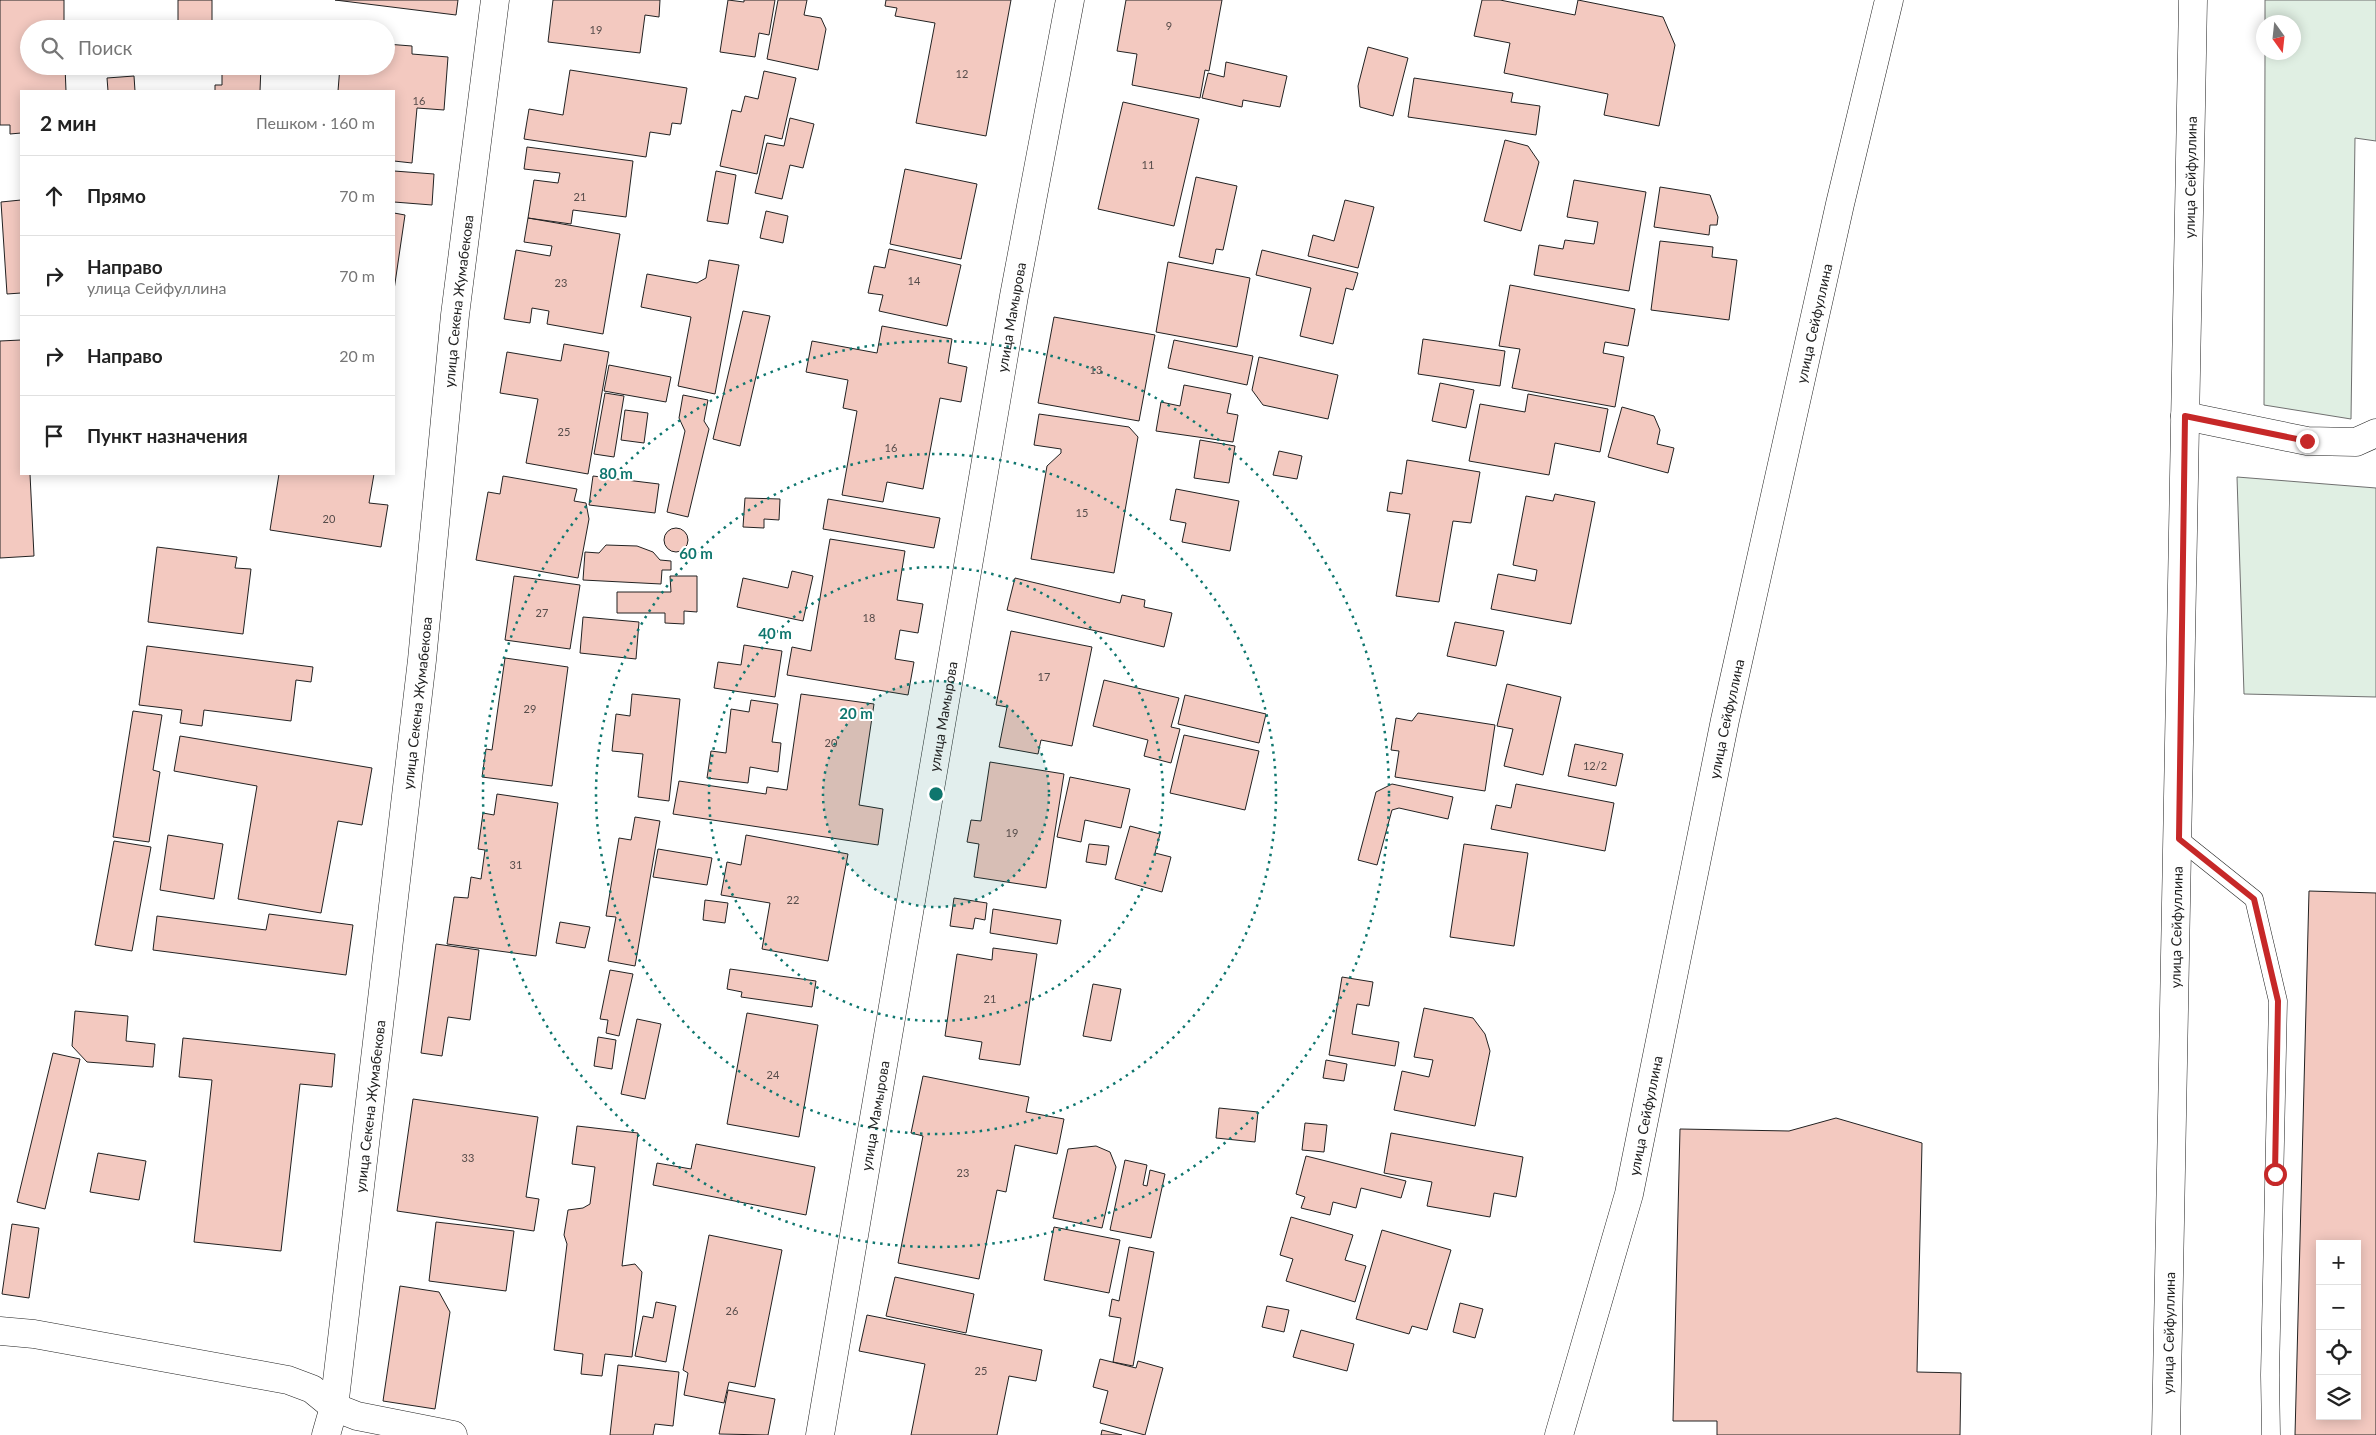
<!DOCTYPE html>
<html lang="ru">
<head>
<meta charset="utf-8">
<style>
  body { margin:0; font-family:Lato,sans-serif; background:#f2f2f2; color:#222 }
  .controls { position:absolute; right:15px; bottom:15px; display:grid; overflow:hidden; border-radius:0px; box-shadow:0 2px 12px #0003 }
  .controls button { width:45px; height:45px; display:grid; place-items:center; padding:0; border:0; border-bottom:1px solid #e0e0e0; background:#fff; color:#222; font:25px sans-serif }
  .compass { position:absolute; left:2256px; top:15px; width:45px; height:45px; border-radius:50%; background:#fff; box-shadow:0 2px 12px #0003; rotate:165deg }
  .stop { position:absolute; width:15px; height:15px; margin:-11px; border:4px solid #c62828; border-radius:50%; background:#fff }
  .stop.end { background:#c62828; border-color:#fff; box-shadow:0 1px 5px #0008 }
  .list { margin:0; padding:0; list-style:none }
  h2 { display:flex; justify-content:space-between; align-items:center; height:65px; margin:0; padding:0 20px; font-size:21px }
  h2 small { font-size:16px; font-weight:400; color:#767676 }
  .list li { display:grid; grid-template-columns:32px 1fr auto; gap:15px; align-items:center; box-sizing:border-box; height:80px; padding:0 20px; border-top:1px solid #e0e0e0 }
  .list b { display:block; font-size:19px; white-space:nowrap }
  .list p { margin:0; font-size:16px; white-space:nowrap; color:#767676 }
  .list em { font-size:16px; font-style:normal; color:#767676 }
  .icon { flex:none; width:28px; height:28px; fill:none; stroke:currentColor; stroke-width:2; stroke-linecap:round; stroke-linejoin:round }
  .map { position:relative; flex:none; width:2376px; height:1435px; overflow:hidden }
  .search { position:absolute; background:#fff; box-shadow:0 2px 12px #0003; left:20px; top:20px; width:375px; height:55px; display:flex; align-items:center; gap:12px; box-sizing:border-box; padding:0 18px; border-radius:28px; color:#767676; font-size:19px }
  .panel { position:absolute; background:#fff; box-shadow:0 2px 12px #0003; left:20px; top:90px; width:375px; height:385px; border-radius:0px }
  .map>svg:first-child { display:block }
</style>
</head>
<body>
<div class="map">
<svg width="2376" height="1435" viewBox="0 0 2376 1435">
  <rect width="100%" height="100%" fill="#fff"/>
  <path fill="#e0efe3" stroke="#6f6f6f" d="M2265,0H2376V141L2355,138L2351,419L2264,405L2265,53L2294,52V22H2265Z
    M2237,477L2376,488V697L2244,694Z"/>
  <path fill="#f3c9c0" stroke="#222" fill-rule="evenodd" d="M0,0H64V29H29V66H65L66,91H21V133L10,134V125H0Z
    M178,0H212V29H178Z
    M335,0H458L456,15Z
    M553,0H660L659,17L645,15L640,53L548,42Z
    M728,0L744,2V0H775L769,35L759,33L755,57L720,52Z
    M778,0H807L804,15L821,18L826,29L818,70L767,59Z
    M886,0H1011L986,136L916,123L935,23L895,16L897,8L885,6Z
    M1126,0H1222L1209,71L1205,70L1200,98L1132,85L1137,54L1117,51Z
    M1482,0H1500L1575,15L1578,0L1663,17L1675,45L1659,126L1604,115L1608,94L1504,73L1510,43L1474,36Z
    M386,44L412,46V54L448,57L444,110L417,108L412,163L394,161V91H338L340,66H386Z
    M1368,47L1408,58L1393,116L1360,107L1358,86Z
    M1226,62L1287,76L1280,107L1243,100L1242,107L1202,98L1208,73L1224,77Z
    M178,66H212V68L178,67Z
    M222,66H261L260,91H215V85H222Z
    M570,70L687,88L681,124L672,123L670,135L650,132L646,157L524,139L529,109L563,115Z
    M764,71L796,78L782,139L765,135L757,174L720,166L732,110L741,112L745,96L758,99Z
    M134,76L135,91H108L107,78Z
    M1414,78L1513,93L1511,102L1540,106L1536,135L1408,117Z
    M1123,102L1199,119L1174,226L1098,209Z
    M790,118L814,124L803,168L790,165L782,199L755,193L767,143L784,146Z
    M1505,140L1528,146L1539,162L1521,231L1484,221Z
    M527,147L633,161L626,217L573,210L571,224L528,218L534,180L558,183L560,173L524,169Z
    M905,169L977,184L961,259L890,244Z
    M394,171L434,174L432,205L394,202Z
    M716,171L736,175L728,224L707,221Z
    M1196,177L1237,186L1223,250L1216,249L1213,264L1179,257Z
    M1574,180L1646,192L1629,291L1534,275L1539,245L1563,249L1565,240L1594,244L1598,222L1567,217Z
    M1660,187L1710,195L1718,217L1717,225H1710L1709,235L1654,227Z
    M21,200V293L7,294L1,202Z
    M1345,200L1374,207L1358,268L1308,256L1313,235L1334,241Z
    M766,211L788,216L783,243L760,238Z
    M394,213L405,215L394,290Z
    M528,218L620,234L603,334L547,324L549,311L532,308L530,323L504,319L516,250L550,256L552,246L524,242Z
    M1660,241L1713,247L1712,257L1737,260L1729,320L1651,310Z
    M889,249L961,265L947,326L879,311L883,295L868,293L874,266L885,268Z
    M1262,250L1358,273L1353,290L1346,288L1333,344L1300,336L1311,288L1256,275Z
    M709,260L739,265L715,394L678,386L691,317L641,307L647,274L697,283L706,278Z
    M1168,262L1250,278L1237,347L1156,332Z
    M1510,285L1635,309L1628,346L1605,342L1603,353L1624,357L1615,407L1512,388L1520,349L1499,346Z
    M743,311L770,316L740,446L713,439Z
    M1054,317L1155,335L1139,421L1038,403Z
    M882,326L952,339L948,363L967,367L961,402L940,398L923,489L887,482L883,502L842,495L857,411L843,408L848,380L806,372L812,341L877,353Z
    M1423,339L1505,351L1500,386L1418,374Z
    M21,340V474H30L34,556L0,558V341Z
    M1174,340L1253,356L1247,385L1168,368Z
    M564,344L609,352L588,474L526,463L538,399L500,393L507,352L561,361Z
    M1259,357L1338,375L1328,419L1263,405L1252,390Z
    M609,365L671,377L666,402L604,391Z
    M1440,383L1474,390L1466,428L1432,421Z
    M1184,385L1231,394L1227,413L1238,415L1233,442L1156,431L1161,402L1180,406Z
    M605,393L624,396L614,457L594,454Z
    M1528,394L1608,409L1600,452L1555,443L1549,475L1469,461L1480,404L1525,412Z
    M683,395L708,400L704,421L709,429L688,517L667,512L685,431L679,418Z
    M1622,407L1654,416L1660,430L1657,444L1674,448L1668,473L1608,457Z
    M625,410L648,413L644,443L621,440Z
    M1039,414L1129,427L1138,437L1114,573L1031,559L1047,466L1061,453V449L1034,445Z
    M1200,440L1235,446L1229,483L1194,478Z
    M1279,451L1302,456L1297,479L1273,475Z
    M1407,460L1480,472L1471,523L1453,521L1439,602L1396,596L1410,514L1387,511L1390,492L1402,494Z
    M279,474H374L369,503L388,505L381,547L270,530Z
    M503,476L577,489L574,501L586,503L589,519L578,578L476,560L488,492L500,494Z
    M593,476L659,484L655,513L589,505Z
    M1176,489L1239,501L1230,551L1182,542L1186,523L1170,520Z
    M1555,494L1595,502L1571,624L1491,609L1498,574L1535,581L1537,570L1513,565L1526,496L1553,501Z
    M745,498L780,499L779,520L764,519V528L743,527Z
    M828,499L940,518L934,548L823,529Z
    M664 540a12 12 0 1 1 24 0a12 12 0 1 1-24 0Z
    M830,539L905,551L897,600L923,604L918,633L900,630L895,659L914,662L908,695L787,675L792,647L811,651Z
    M606,545L637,546L653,552L660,560L671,561V570H662L661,584L583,580L585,552L599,553Z
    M157,547L237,557L235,568L251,569L243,634L148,622Z
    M792,571L813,576L803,621L737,607L743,578L788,588Z
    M514,576L580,585L570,649L505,640Z
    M670,576H697V612L684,611V624L665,623V613H617V592H671Z
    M1015,578L1120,603L1122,595L1145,600L1144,607L1172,613L1164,647L1007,610Z
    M583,617L639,622L636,659L580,653Z
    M1455,622L1504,631L1496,666L1447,656Z
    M1011,631L1092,647L1072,746L1041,740L1038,754L999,747L1007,707L996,705Z
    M744,645L782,651L775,697L714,688L718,662L741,665Z
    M147,646L313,667L311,682L296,680L291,721L204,710L202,726L180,723L182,710L139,705Z
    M505,658L568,667L552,786L482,777L486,749L492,750Z
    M1104,680L1179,698L1171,727L1180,729L1171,763L1144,756L1148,740L1093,726Z
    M1507,684L1561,697L1543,775L1504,766L1513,729L1497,726Z
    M632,694L680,699L669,801L638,797L643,754L612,751L616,714L630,716Z
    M801,694L874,704L859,805L883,809L878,845L673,814L679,781L766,794L767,787L787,790Z
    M1185,695L1266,714L1259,743L1178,724Z
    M751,700L778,704L772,742L781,743L778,772L750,767L748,783L707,778L711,751L726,753L731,709L749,712Z
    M133,711L162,715L153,770L160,772L149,842L113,837Z
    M1418,713L1495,725L1485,791L1395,777L1399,751L1391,750L1396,718L1412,721Z
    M1184,735L1259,751L1245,810L1170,793Z
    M180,736L372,768L362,825L338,821L321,913L238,899L257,786L174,771Z
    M1575,744L1623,754L1616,786L1568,776Z
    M990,762L1064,774L1046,888L974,877L979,844L967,842L971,820L981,821Z
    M1070,777L1130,789L1121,828L1085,820L1081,842L1057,837Z
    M1392,784L1453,797L1448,819L1399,808L1392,810L1377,865L1358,860L1376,792Z
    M1516,784L1614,803L1605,851L1491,829L1496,805L1511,808Z
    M497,794L558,803L536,956L447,944L454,897L468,898L471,877L481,879L485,850L478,849L483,813L494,815Z
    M635,817L660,821L635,966L608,961L616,917L606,916L619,838L631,840Z
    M1130,826L1160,834L1155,853L1171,857L1162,892L1115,879Z
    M168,835L223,844L214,899L160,890Z
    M746,835L848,854L828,961L762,949L770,903L721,895L727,862L741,865Z
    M114,841L151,847L132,951L95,945Z
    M1089,844L1109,846L1106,865L1086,862Z
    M1464,844L1528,853L1514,946L1450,937Z
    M658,849L712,858L707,885L653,877Z
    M2309,891L2376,893V1435H2295ZM2320,1244H2357V1416H2320Z
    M954,898L987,903L985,920L975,918L973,929L950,926Z
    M705,900L728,903L725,923L703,920Z
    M993,909L1061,920L1057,944L990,933Z
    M269,914L353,925L346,975L153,950L157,916L266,930Z
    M560,922L590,927L585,948L556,943Z
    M436,944L479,950L470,1020L448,1017L442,1056L421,1053Z
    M993,948L1037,954L1020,1065L979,1059L982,1042L945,1036L957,954L992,960Z
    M730,969L816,981L812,1007L741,997L742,992L727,989Z
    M610,970L633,974L619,1036L606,1033L608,1020L600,1019Z
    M1342,977L1373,982L1369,1006L1357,1004L1352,1034L1399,1042L1395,1066L1329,1055Z
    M1093,984L1121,989L1111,1041L1083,1036Z
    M1424,1008L1473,1018L1485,1034L1490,1051L1475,1126L1394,1110L1402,1071L1429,1077L1433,1060L1414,1057Z
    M75,1011L128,1016L126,1041L155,1044L153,1067L87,1062L72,1046Z
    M747,1013L818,1025L799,1137L727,1124Z
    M637,1019L661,1024L645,1099L621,1094Z
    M598,1037L616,1040L612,1069L594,1066Z
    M183,1038L335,1054L332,1087L300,1084L281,1251L194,1242L212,1080L179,1077Z
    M53,1053L80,1059L45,1209L17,1202Z
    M1326,1060L1347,1064L1344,1081L1323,1078Z
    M923,1076L1029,1097L1026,1112L1064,1119L1057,1154L1015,1145L1006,1192L997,1190L979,1279L898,1263L923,1136L911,1133Z
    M413,1099L538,1117L526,1197L539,1199L534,1231L397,1211Z
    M1219,1108L1258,1112L1255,1142L1216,1138Z
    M1836,1118L1922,1143L1917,1372L1961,1373L1960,1435H1717V1421H1673L1680,1129L1789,1131Z
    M1305,1123L1327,1125L1324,1152L1302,1150Z
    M577,1126L638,1133L622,1266L635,1264L642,1272L632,1357L605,1354L602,1376L581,1374L583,1354L554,1350L567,1244L564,1235L568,1210L583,1208L590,1204L595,1167L572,1164Z
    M1391,1133L1523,1157L1516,1197L1494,1193L1490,1217L1427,1206L1432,1182L1384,1173Z
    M696,1144L815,1167L806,1215L653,1185L657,1163L691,1169Z
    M1096,1146L1110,1152L1116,1167L1102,1228L1053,1218L1068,1149Z
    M98,1153L146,1161L139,1200L90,1192Z
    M1306,1156L1406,1181L1401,1198L1361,1188L1356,1208L1333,1202L1330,1215L1301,1208L1305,1197L1296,1194Z
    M1125,1160L1147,1165L1143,1185L1147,1186L1150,1170L1165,1174L1151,1238L1110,1230Z
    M1291,1217L1353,1235L1345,1260L1366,1266L1355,1302L1286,1281L1293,1259L1280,1255Z
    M436,1222L514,1231L506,1291L429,1281Z
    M12,1224L39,1228L29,1298L2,1294Z
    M1054,1227L1120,1240L1109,1293L1044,1280Z
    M1382,1230L1451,1250L1427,1330L1412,1326L1409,1334L1356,1319Z
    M709,1235L782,1250L755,1387L729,1382L724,1403L684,1395L688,1373L683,1370Z
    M1129,1247L1154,1252L1133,1366L1113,1362L1121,1318L1109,1316L1112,1299L1119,1301Z
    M895,1277L974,1294L966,1333L886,1316Z
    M400,1286L439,1292L450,1312L435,1409L383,1401Z
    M656,1302L676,1306L666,1362L635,1356L643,1316L653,1318Z
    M1460,1303L1483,1309L1475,1338L1453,1332Z
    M1267,1306L1289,1310L1284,1332L1262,1327Z
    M867,1315L1042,1350L1036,1381L1009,1376L997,1435H911L925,1364L859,1351Z
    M1301,1330L1354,1344L1347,1371L1293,1357Z
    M1100,1359L1136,1368L1138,1361L1163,1368L1145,1435L1100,1423L1108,1391L1093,1387Z
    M618,1365L679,1372L673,1426L655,1424L653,1435H610Z
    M728,1390L775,1399L768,1435L719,1434Z
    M1102,1430L1122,1435H1101Z"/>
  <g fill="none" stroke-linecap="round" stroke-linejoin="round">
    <g stroke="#222" stroke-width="19">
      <path id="lane" d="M2179,839L2254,899L2278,1001L2270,1375L2271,1435"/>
    </g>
    <g stroke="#222" stroke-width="29">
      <g id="street">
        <path d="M2185,416L2307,441L2356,442L2376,433"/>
        <path d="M0,1331L34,1334L288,1380L312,1389L334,1407L357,1416L453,1435"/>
        <path id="s1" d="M326,1435L334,1407L422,660L455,315L495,0"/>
        <path id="s2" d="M820,1435L1014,296L1070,0"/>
        <path id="s3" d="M1559,1435L1629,1194L1725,720L1840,204L1889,0"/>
      </g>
    </g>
    <g stroke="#222" stroke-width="29">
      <g id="primary">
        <path id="s4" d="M2166,1435L2193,0"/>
      </g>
    </g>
    <use href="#lane" stroke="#fff" stroke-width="18"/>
    <use href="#street" stroke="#fff" stroke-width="28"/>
    <use href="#primary" stroke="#fff" stroke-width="28"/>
  </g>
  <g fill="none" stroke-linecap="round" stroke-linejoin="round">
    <path stroke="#c62828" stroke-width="6" d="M2275,1174L2278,1001L2254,899L2179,839L2185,416L2307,441"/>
  </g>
  <circle cx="936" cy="794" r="113" fill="#0f766e" fill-opacity=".12"/>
  <g fill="none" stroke="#0f766e" stroke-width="2.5" stroke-dasharray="2.5 5">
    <circle cx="936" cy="794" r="113"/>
    <circle cx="936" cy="794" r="227"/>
    <circle cx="936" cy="794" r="340"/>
    <circle cx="936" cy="794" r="453"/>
  </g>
  <g text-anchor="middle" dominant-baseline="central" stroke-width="4" stroke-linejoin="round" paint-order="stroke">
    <g font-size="11" fill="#564c4a">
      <text x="1169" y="25">9</text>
      <text x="596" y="29">19</text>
      <text x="962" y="73">12</text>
      <text x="419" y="100">16</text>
      <text x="1148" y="164">11</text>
      <text x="580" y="196">21</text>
      <text x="914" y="280">14</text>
      <text x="561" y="282">23</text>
      <text x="1096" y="369">13</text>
      <text x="564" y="431">25</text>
      <text x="891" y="447">16</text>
      <text x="1082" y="512">15</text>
      <text x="329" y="518">20</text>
      <text x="542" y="612">27</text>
      <text x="869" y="617">18</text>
      <text x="1044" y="676">17</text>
      <text x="530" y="708">29</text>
      <text x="831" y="742">20</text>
      <text x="1595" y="765">12/2</text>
      <text x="1012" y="832">19</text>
      <text x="516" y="864">31</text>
      <text x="793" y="899">22</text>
      <text x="990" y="998">21</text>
      <text x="773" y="1074">24</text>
      <text x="468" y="1157">33</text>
      <text x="963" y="1172">23</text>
      <text x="732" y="1310">26</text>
      <text x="981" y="1370">25</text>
    </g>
    <g font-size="14" fill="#222" stroke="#fff">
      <text stroke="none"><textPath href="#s4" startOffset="1258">улица Сейфуллина</textPath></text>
      <text stroke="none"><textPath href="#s1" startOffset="1142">улица Секена Жумабекова</textPath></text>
      <text stroke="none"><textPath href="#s2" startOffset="1134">улица Мамырова</textPath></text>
      <text stroke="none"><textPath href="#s3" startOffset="1141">улица Сейфуллина</textPath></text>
      <text stroke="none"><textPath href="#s1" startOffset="738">улица Секена Жумабекова</textPath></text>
      <text stroke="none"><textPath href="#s2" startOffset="729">улица Мамырова</textPath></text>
      <text stroke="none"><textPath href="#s3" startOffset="736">улица Сейфуллина</textPath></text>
      <text stroke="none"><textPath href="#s4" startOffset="508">улица Сейфуллина</textPath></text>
      <text stroke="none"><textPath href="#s1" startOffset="332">улица Секена Жумабекова</textPath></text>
      <text stroke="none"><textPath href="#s3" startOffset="331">улица Сейфуллина</textPath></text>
      <text stroke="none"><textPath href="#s2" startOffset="324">улица Мамырова</textPath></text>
      <text stroke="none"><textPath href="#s4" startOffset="102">улица Сейфуллина</textPath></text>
    </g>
  </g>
  <circle cx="936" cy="794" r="8" fill="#0f766e" stroke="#fff" stroke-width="2.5"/>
  <g font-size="15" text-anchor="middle" font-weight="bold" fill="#0f766e" stroke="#fff" stroke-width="4" stroke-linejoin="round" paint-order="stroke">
    <text x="616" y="479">80 m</text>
    <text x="696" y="559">60 m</text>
    <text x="775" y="639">40 m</text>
    <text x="856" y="719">20 m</text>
  </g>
</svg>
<div class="controls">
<button>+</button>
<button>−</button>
<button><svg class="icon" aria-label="locate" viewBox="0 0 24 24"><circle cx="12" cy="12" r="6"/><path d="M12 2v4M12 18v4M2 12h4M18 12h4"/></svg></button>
<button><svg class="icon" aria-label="layers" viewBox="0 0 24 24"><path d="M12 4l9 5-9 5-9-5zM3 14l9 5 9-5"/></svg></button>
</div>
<svg class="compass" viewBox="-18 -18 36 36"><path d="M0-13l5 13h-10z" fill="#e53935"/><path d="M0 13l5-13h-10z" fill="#767676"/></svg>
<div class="stop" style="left:2275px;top:1174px"></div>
<div class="stop end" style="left:2307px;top:441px"></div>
<div class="search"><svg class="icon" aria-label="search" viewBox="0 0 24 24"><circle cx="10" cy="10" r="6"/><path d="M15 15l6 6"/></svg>Поиск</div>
<section class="panel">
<h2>2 мин<small>Пешком · 160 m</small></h2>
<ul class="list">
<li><svg class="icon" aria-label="ahead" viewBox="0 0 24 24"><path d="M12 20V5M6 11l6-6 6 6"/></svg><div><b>Прямо</b></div><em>70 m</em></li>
<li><svg class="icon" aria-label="right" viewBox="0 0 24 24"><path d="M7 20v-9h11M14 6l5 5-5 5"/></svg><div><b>Направо</b><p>улица Сейфуллина</p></div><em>70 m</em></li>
<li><svg class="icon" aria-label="right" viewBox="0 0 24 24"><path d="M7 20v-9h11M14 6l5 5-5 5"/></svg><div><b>Направо</b></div><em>20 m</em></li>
<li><svg class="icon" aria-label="arrive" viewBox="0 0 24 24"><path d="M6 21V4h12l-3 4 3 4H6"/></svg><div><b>Пункт назначения</b></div></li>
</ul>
</section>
</div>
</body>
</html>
